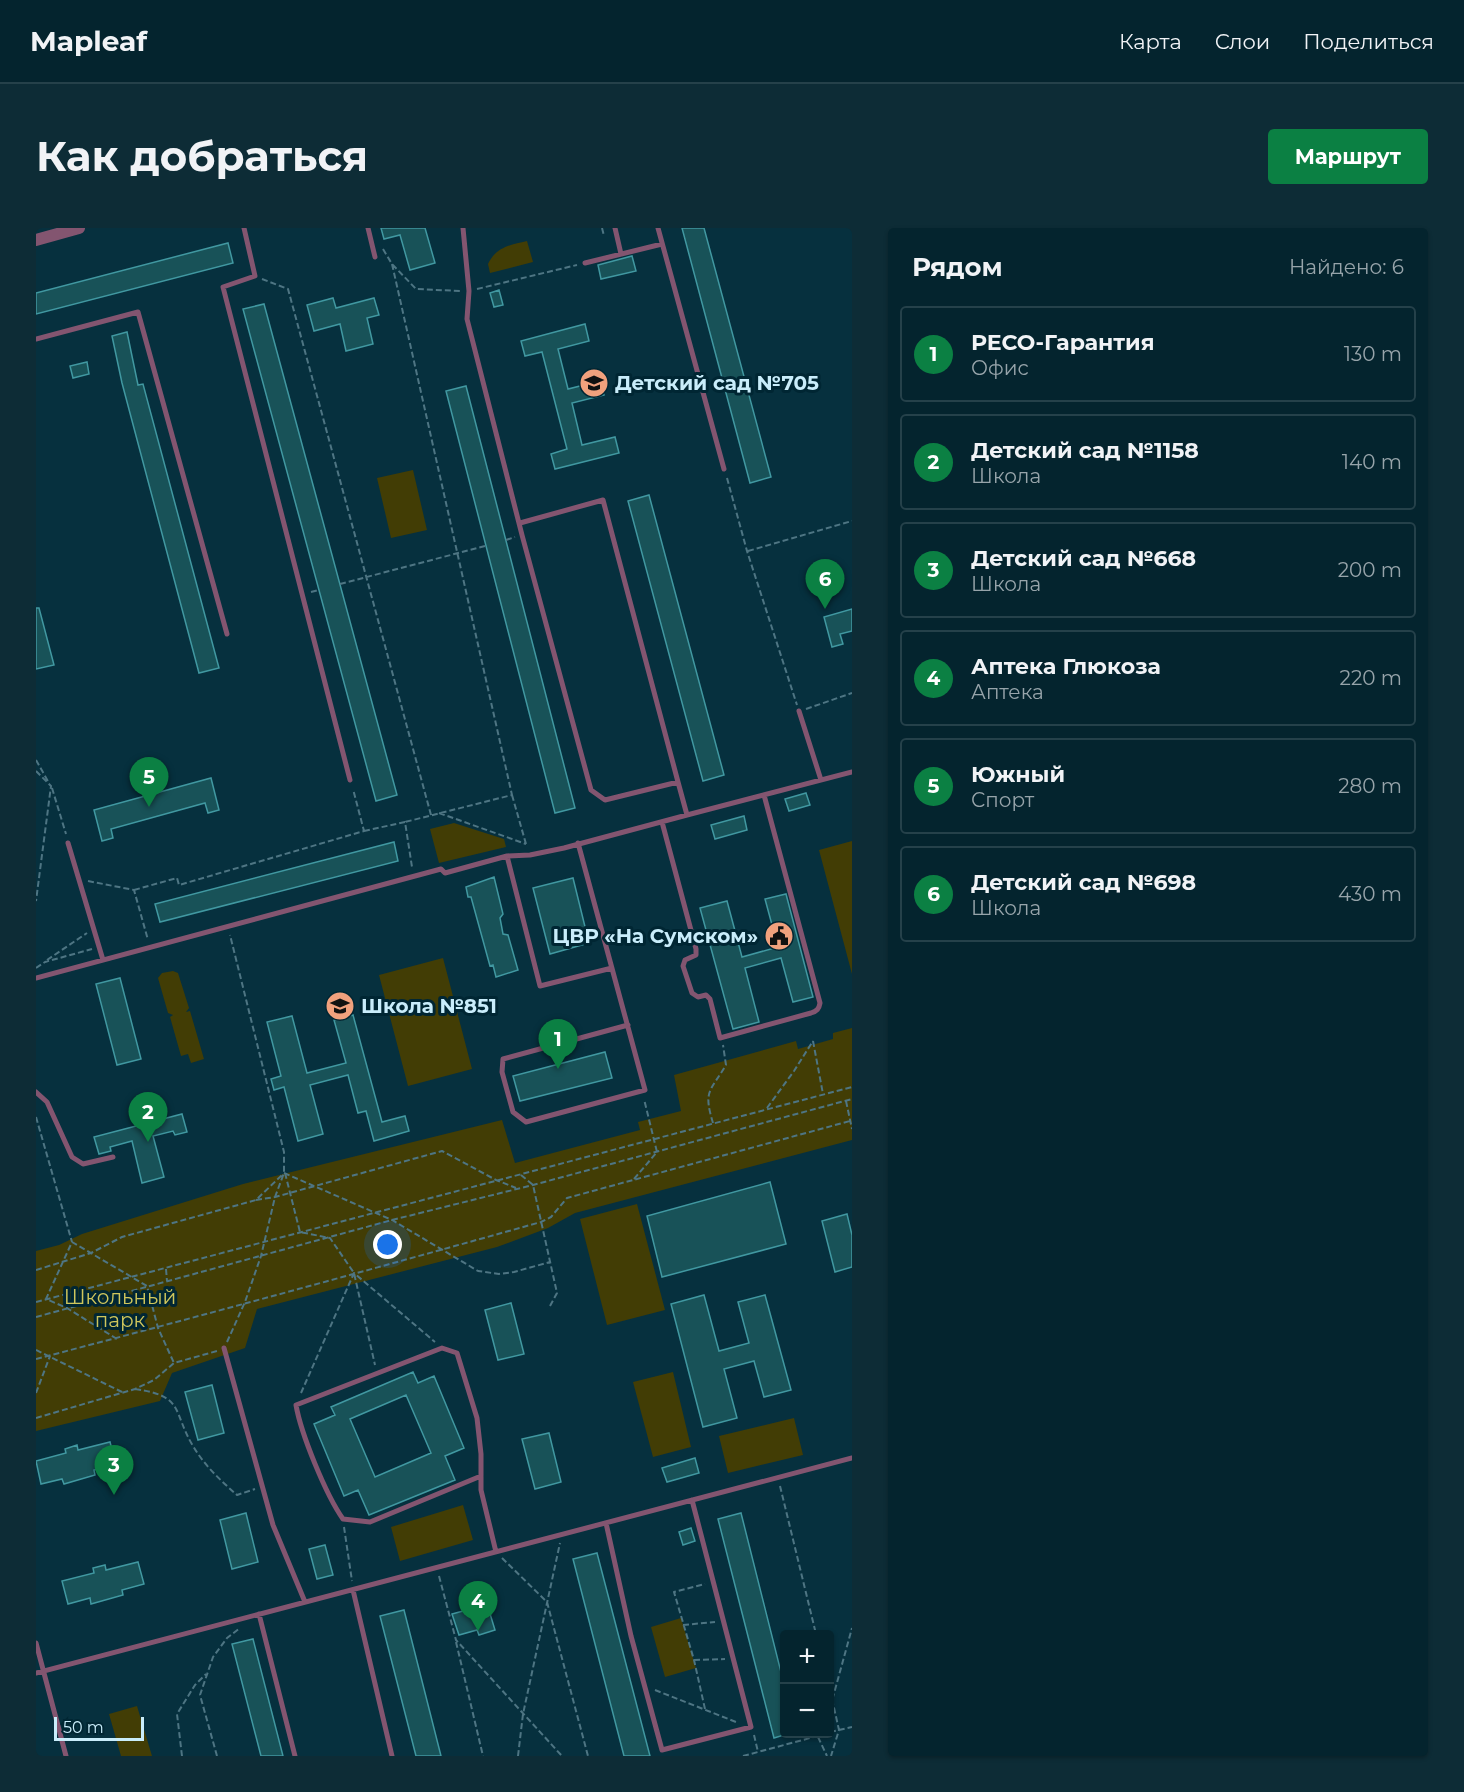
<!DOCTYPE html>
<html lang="ru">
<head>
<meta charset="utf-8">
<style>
  body { margin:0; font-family:Montserrat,sans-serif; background:#0d2c36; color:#f1f3f6 }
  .controls { position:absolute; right:18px; bottom:18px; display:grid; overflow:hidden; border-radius:6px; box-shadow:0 2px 4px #0004 }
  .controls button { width:54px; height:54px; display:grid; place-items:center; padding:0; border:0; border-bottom:2px solid #25414a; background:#04242e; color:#f1f3f6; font:30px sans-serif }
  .scale { position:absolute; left:18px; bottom:15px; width:90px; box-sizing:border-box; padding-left:6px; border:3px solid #c9edfb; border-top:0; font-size:16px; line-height:21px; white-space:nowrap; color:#c9edfb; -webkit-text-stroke:4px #002633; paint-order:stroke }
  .you { position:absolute; left:352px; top:1017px; width:21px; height:21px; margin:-15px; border:4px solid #fff; border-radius:50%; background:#1a73e8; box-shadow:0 0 0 9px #1a73e833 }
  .badge { display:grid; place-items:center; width:39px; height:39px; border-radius:50%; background:#0b8043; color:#fff; font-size:20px; font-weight:700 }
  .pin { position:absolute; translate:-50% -50px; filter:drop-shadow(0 2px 3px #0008) }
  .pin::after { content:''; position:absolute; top:32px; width:21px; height:18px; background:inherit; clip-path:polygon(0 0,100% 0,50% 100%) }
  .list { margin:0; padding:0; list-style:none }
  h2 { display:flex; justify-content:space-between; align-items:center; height:78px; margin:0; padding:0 24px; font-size:26px }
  h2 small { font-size:20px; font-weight:400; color:#97a4aa }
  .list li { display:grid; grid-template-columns:39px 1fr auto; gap:18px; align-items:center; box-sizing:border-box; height:96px; margin:0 12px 12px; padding:0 12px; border:2px solid #25414a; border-radius:6px }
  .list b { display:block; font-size:22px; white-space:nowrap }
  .list p { margin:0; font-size:20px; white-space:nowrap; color:#97a4aa }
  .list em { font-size:20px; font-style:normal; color:#97a4aa }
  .map { position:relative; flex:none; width:816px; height:1528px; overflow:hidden; border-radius:6px }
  header { display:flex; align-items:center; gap:36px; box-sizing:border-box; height:84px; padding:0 30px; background:#04242e; border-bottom:2px solid #25414a }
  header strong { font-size:28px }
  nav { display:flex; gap:33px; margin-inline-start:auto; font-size:21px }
  .intro { display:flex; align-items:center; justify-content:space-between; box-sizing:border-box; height:144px; padding:0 36px }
  h1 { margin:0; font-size:42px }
  .button { padding:15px 27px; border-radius:6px; background:#0b8043; color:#fff; font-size:21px; font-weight:700 }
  main { display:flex; gap:36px; padding:0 36px }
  aside { flex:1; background:#04242e; border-radius:6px; box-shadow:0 2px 4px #0004 }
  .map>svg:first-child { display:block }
</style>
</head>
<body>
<header>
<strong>Mapleaf</strong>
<nav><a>Карта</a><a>Слои</a><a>Поделиться</a></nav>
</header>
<div class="intro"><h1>Как добраться</h1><a class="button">Маршрут</a></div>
<main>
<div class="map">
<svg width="816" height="1528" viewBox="0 0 816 1528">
  <rect width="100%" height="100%" fill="#06303e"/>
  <path fill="#423d05" d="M491,13L497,34L454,45L452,36C460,19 474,17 491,13Z
    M377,242L391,302L355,310L341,250Z
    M418,595L468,611L470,619L403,635L394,601Z
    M816,613V746L783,622Z
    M407,730L436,841L372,858L343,747Z
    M137,743L142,745L153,780L150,784L154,783L168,831L155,835L152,826L145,828L134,789L137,787L132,785L122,750L126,745Z
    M816,800V912L539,985L512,1000L461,1019L221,1081L209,1120L136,1145L124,1173L0,1203V1023L23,1017L46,1006L207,956L466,892L479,935L604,902L602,894L645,883L638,847L760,813L762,821L797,811V805Z
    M601,976L629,1082L571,1097L544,991Z
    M637,1144L655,1219L617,1229L597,1154Z
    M758,1190L767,1227L692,1245L683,1208Z
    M427,1277L437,1312L364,1333L355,1299Z
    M645,1390L660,1440L629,1449L615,1399Z
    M101,1478L116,1528H85L73,1486Z"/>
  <path fill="#185258" stroke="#4198a1" stroke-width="1.5" fill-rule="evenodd" d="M345,0H389L399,35L374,42L364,7L348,11Z
    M646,0H668L735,249L714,255Z
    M192,15L197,35L0,86V65Z
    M596,28L600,43L565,51L562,37Z
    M463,62L467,77L458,79L454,65Z
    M297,70L300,80L338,70L343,87L331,90L337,116L310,123L304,96L278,103L271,77Z
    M228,76L361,567L340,573L207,81Z
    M549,96L553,113L522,121L532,161L564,153L568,167L536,175L546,217L579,209L583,225L519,241L515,226L531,221L506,124L489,128L485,113Z
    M91,104L102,157L107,156L183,440L163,445L86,155L76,108Z
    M51,134L53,146L37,150L34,138Z
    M430,158L539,580L519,585L410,163Z
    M613,267L688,547L667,553L592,273Z
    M0,380H3L18,437L0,441Z
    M816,381V403L804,406L807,416L796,419L788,389Z
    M175,550L183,582L172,585L169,575L75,601L77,610L66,613L58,582Z
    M770,565L774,577L753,583L749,571Z
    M708,588L711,602L679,611L675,597Z
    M358,614L362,633L124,694L119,676Z
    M458,649L467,686L464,690L467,706L472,707L482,742L460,749L457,737L454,738L435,669H432L430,659Z
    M537,650L553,715L514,726L497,660Z
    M750,666L777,769L757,774L745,730L709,740L723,794L697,801L664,680L691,673L706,729L742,719L729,671Z
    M84,750L105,831L81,837L60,756Z
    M317,787L346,894L369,888L373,903L338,913L330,883L322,885L312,847L274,857L287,906L262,913L248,859L238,862L235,851L245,848L231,794L256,788L271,845L310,835L298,792Z
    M569,824L576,850L484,873L477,848Z
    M146,886L151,904L139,907L137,903L117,908L128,949L106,955L96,913L74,919L75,923L63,926L58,909Z
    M734,954L750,1016L626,1049L611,988Z
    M811,986L816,1007V1039L799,1044L786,993Z
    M668,1067L683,1123L713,1115L702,1074L729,1067L755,1162L728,1169L718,1133L688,1141L701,1190L667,1199L635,1076Z
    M475,1075L488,1126L462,1132L449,1082Z
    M377,1144L382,1155L398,1148L428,1220L409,1228L419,1252L333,1287L322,1262L308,1268L278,1196L299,1187L295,1179ZM370,1167L395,1225L339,1249L314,1191Z
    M176,1157L188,1205L162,1212L149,1164Z
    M513,1205L525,1254L499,1261L486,1211Z
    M74,1214L80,1237L58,1242L59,1247L28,1256L26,1251L5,1256L0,1233L30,1225L29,1221L41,1217L42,1222Z
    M659,1230L663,1245L631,1254L626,1240Z
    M210,1285L222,1334L196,1341L184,1292Z
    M705,1285L748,1456V1507L738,1510L682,1291Z
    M655,1300L659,1313L647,1317L643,1304Z
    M289,1317L297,1347L281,1351L273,1321Z
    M561,1325L614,1528H588L537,1331Z
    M102,1334L108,1356L86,1362L87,1367L55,1376L54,1370L32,1376L26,1353L58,1345L57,1340L69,1337L70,1342Z
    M451,1376L459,1402L443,1407L441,1402L423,1407L416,1386L427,1383L432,1378L440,1379Z
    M368,1382L405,1528H380L344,1388Z
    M217,1411L247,1528H225L196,1416Z"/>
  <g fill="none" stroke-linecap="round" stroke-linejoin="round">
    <path stroke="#4e7583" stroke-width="2" stroke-dasharray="6 3" stroke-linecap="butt" d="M566,0L568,8
      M347,21L356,36L380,61L424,63
      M356,36L476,567L369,594
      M226,51L252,61L395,587
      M441,61L541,37
      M691,250L711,323L761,477
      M470,312L479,309
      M712,323L816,293
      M304,356L449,318
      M275,364L283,362
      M770,481L816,465
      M0,532L13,555
      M0,543L15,558L0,673
      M16,560L30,606
      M476,567L490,616
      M403,585L490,616
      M328,603L369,594L376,639
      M52,653L98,662L112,712
      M98,662L141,650L143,657L328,603L317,561
      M11,732L51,705
      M0,740L9,734L56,721
      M777,813L787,866
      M810,873L816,901
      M731,880L758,843L777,813
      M0,889L36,1014
      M677,895C667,862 674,864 690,837L687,817
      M248,945L356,992L442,1043L463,1046L478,1044L514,1034
      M249,945L264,1004L294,1010L318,1045L339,1137
      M485,947L497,957L521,1065L514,1078
      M598,951L621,924L608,871
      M220,972L239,969L406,923L460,952L480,960
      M130,1041L131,1053
      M0,1042L55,1025L86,1009L220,972L246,947
      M0,1074L816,859
      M0,1089L356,992L497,957L816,871
      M81,1111L31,1080L10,1071L36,1014L111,1058L122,1100L138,1135
      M191,1114L209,1074L225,1028L239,969L248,945V924L194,707
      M0,1122L86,1164
      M0,1131C169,1087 337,1041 505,994L515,989L531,970L814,893
      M99,1161C149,1168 136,1183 157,1218C168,1237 185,1253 201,1267L219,1261
      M0,1165L14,1128
      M265,1165L318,1045L399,1114
      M0,1190L99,1161L118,1152L138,1135L181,1123
      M744,1258L780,1406
      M308,1299L316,1353
      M466,1330L511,1374L552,1528
      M403,1348L420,1412L526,1528
      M647,1397L679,1394
      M420,1414L447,1528
      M658,1432L689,1431
      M619,1462L700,1494
      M794,1462L803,1502L795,1528
      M794,1480L816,1400
      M669,1481L658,1432L638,1364L669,1356
      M794,1504L816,1499
      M718,1507L722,1524
      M782,1509L791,1528
      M146,1528L141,1486L159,1457L170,1446
      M181,1528L164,1467L177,1429L191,1410L204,1400
      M482,1528L487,1486L524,1315
      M707,1528L789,1506"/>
    <path stroke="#835570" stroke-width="5" d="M208,0L219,48L187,59L314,552
      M332,0L339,29
      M427,0L433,63L431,91L486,307L555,562L569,572L642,554L651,587L816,544
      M579,0L585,26
      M622,0L688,241
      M549,35L626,16
      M0,111L102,84L191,406
      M484,295L567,272L642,554
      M763,483L785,552
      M626,594L660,721V727L649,732L647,738L656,765L662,769L670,767L674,771L684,810L775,785C781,783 783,781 784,775L728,567
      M32,615L67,732
      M542,615L609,862L490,894L477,884L466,844L467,831L592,797
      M471,628L504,758L576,740
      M0,750L405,641L409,645L471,628L494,627L528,620L651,587
      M0,864L11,874L36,929L47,936L77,929
      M188,1120L237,1297L269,1374
      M445,1248L334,1294L307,1291C290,1267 265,1206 260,1177L406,1120L421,1125L441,1190L445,1226V1262L460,1324
      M570,1295L595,1408L626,1522L715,1499L656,1272
      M317,1362L356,1528
      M223,1386L259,1528
      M0,1415L30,1528
      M0,1445L816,1230"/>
    <path stroke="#835570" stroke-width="12" d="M0,12L43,0"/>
  </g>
  <defs>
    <g id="school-disc" transform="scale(1.5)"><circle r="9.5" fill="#f1a17d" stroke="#002633"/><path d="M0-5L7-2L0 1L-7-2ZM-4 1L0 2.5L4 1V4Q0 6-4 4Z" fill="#111"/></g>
    <g id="civic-disc" transform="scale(1.5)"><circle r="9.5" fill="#f1a17d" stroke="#002633"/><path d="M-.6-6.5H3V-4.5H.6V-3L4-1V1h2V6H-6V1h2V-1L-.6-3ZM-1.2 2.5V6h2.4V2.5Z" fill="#111"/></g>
  </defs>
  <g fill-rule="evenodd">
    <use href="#school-disc" x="558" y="155"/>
    <use href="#civic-disc" x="743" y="708"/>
    <use href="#school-disc" x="304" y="778"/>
  </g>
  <g text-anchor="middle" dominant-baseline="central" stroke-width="6" stroke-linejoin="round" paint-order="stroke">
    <g font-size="20" font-weight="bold" fill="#c9edfb" stroke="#002633" text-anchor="start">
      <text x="579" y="155">Детский сад №705</text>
      <text x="722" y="708" text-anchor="end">ЦВР «На Сумском»</text>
      <text x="325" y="778">Школа №851</text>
    </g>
    <g font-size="20" fill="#cfc65c" stroke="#002633">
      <text x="84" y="1069">Школьный<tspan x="84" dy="23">парк</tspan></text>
    </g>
  </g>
</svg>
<div class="controls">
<button>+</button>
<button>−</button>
</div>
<div class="scale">50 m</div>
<div class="you"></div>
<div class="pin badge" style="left:522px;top:841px">1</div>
<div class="pin badge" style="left:112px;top:914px">2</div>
<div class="pin badge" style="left:78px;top:1267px">3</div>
<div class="pin badge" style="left:442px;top:1403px">4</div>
<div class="pin badge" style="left:113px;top:579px">5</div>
<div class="pin badge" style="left:789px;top:381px">6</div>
</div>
<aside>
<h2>Рядом<small>Найдено: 6</small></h2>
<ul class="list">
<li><span class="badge">1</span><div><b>РЕСО-Гарантия</b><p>Офис</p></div><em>130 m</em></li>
<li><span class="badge">2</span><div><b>Детский сад №1158</b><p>Школа</p></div><em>140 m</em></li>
<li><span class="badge">3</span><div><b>Детский сад №668</b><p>Школа</p></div><em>200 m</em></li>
<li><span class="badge">4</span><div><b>Аптека Глюкоза</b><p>Аптека</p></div><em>220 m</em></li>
<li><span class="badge">5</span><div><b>Южный</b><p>Спорт</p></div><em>280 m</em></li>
<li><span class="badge">6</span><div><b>Детский сад №698</b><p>Школа</p></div><em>430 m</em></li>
</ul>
</aside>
</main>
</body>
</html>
